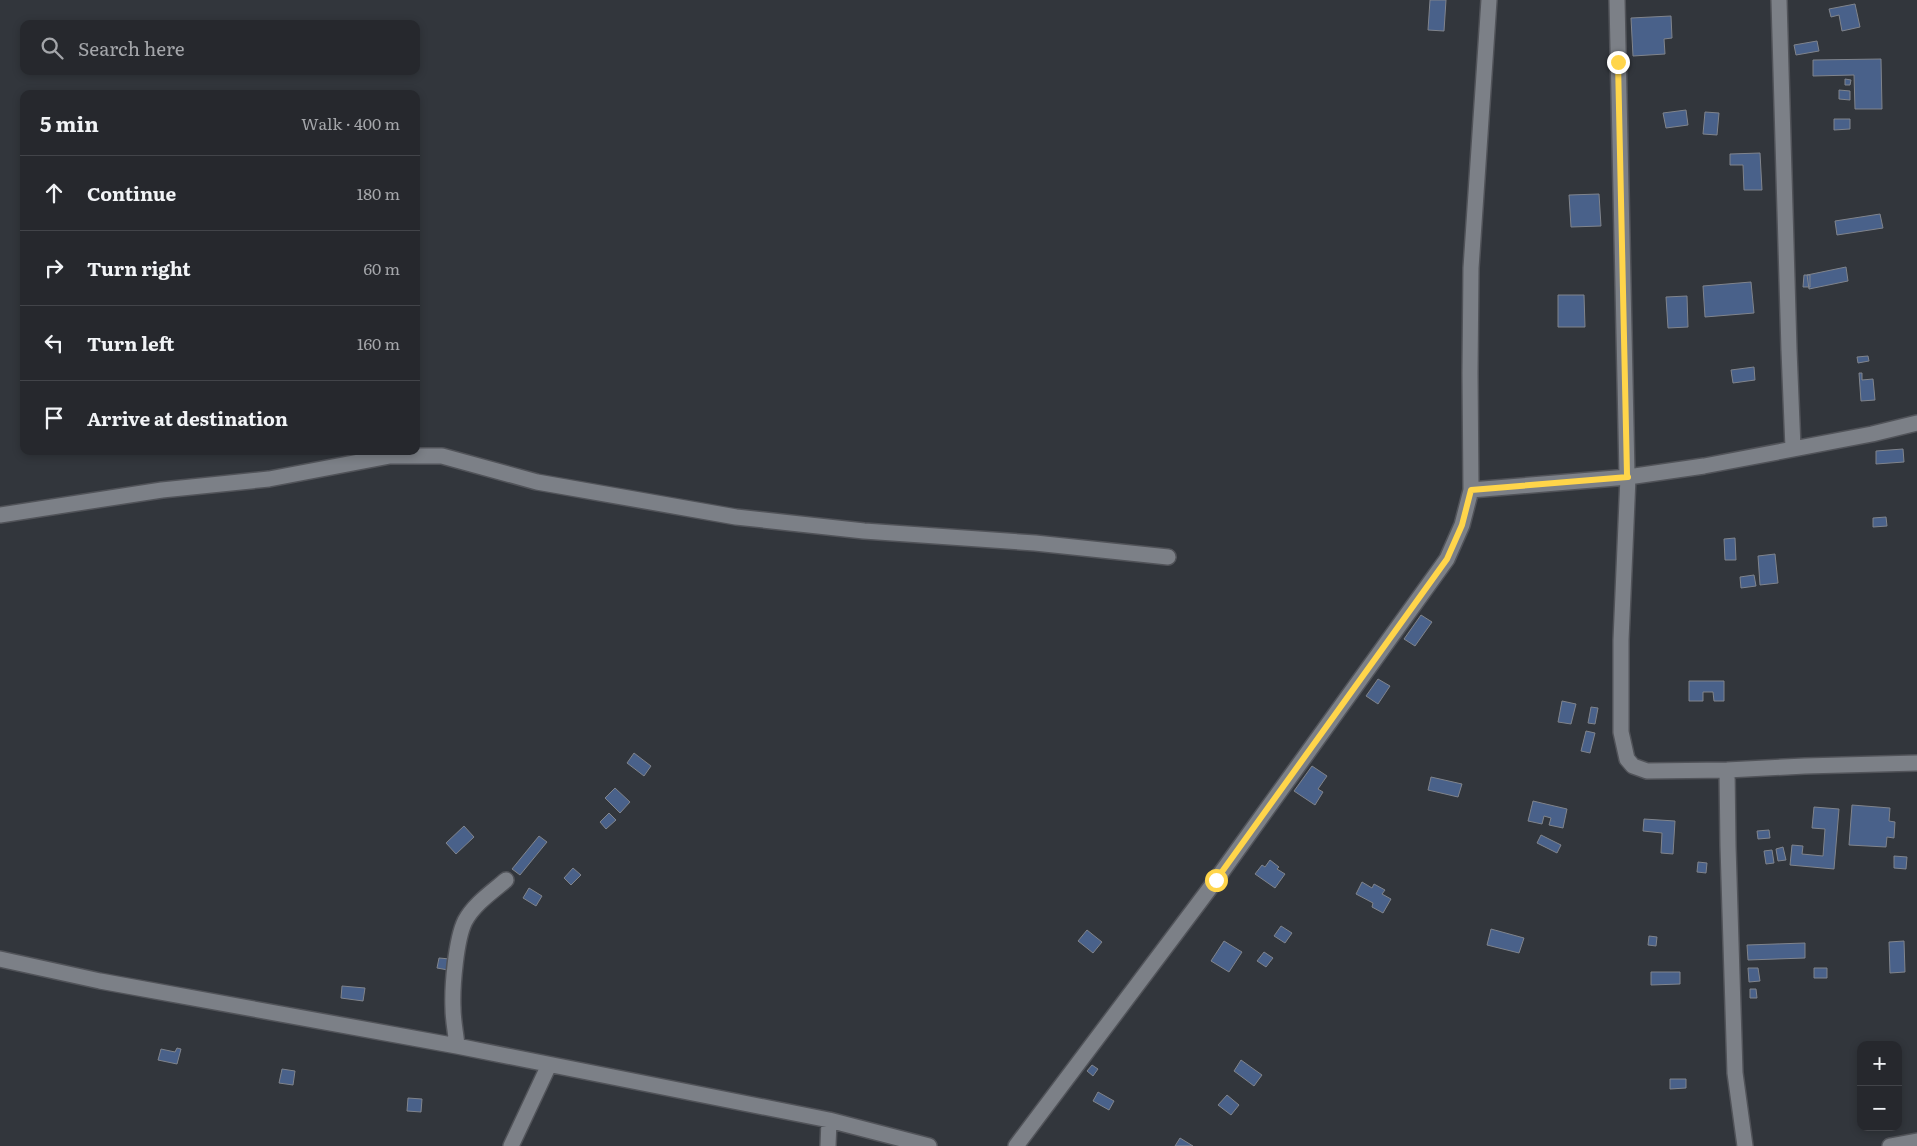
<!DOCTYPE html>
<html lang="en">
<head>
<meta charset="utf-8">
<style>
  body { margin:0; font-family:Literata,serif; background:#323439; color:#f1f3f6 }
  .controls { position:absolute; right:15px; bottom:15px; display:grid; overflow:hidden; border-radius:10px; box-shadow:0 2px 8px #0003 }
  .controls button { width:45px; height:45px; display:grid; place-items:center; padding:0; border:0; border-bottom:1px solid #424449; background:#26282d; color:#f1f3f6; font:25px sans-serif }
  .stop { position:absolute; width:15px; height:15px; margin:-11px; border:4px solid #ffd54a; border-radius:50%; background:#fff }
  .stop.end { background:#ffd54a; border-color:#fff; box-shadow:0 1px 5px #0008 }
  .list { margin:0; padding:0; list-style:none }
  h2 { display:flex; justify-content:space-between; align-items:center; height:65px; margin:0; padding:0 20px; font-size:21px }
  h2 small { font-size:16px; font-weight:400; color:#a4a6aa }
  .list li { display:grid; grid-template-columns:32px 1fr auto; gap:15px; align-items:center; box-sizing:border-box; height:75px; padding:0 20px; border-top:1px solid #424449 }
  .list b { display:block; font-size:19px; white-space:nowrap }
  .list em { font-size:16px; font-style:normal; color:#a4a6aa }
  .icon { flex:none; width:28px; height:28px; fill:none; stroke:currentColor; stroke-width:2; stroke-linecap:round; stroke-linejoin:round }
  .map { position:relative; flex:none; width:1917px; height:1146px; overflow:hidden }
  .search { position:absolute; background:#26282d; box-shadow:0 2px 8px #0003; left:20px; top:20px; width:400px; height:55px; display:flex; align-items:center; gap:12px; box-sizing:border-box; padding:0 18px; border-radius:10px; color:#a4a6aa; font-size:19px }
  .panel { position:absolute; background:#26282d; box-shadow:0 2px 8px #0003; left:20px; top:90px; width:400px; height:365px; border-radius:10px }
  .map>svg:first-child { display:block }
</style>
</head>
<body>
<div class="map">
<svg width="1917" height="1146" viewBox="0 0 1917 1146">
  <rect width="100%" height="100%" fill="#32363c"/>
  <path fill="#49618a" stroke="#80848c" d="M1430,0H1446L1444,31L1428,30Z
    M1855,4L1860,27L1842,31L1839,15L1831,17L1829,9Z
    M1671,16L1672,38L1664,39L1665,54L1633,56L1631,18Z
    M1817,41L1819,51L1796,55L1794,45Z
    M1881,59L1882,109H1855L1854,75L1813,76V60Z
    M1845,79L1851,80L1850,85H1845Z
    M1839,90L1850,91V100L1839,99Z
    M1686,110L1688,125L1666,128L1663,113Z
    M1705,112L1719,113L1717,135L1703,134Z
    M1834,119H1850V129L1834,130Z
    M1760,153L1762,190H1744L1743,165H1730V154Z
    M1599,194L1601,226L1571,227L1569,195Z
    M1880,214L1883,228L1837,235L1835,221Z
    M1846,267L1848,281L1809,289L1807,275Z
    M1804,275H1810V287H1803Z
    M1751,282L1754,313L1705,317L1703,286Z
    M1558,295H1584L1585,327H1558Z
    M1687,296L1688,327L1668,328L1666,297Z
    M1868,356L1869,361L1858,363L1857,357Z
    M1754,367L1755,380L1733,383L1731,370Z
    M1859,373H1862V380L1873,379L1875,400L1861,401Z
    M1903,449L1904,462L1876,464V451Z
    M1886,517L1887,526L1873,527V518Z
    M1735,538L1736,560H1725L1724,539Z
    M1775,554L1778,583L1760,585L1758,556Z
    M1754,575L1756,586L1741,588L1740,577Z
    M1421,615L1432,622L1415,646L1404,639Z
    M1378,679L1390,686L1378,704L1366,696Z
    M1689,681H1724V701H1714L1713,692H1703V701H1689Z
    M1562,701L1576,704L1571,724L1558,722Z
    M1591,707L1598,708L1595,724L1588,723Z
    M1586,731L1595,733L1590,753L1581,751Z
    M634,753L651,766L644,776L627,763Z
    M1312,766L1327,776L1318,789L1323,792L1315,805L1294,791Z
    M1431,777L1462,784L1458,797L1428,790Z
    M615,788L630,802L620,813L605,798Z
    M1533,801L1567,809L1563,828L1549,825L1551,818L1544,816L1542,824L1528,821Z
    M1852,805L1890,808L1889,821L1895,822L1894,838L1887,837L1886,847L1849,845Z
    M1814,807L1839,809L1834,869L1790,865L1792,845L1803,846L1802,854L1823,856L1825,829L1812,828Z
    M609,813L616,820L606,829L600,822Z
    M1644,819L1675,821L1673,854L1661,853L1662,833L1643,831Z
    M464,826L474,837L456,854L446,843Z
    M1769,830L1770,838L1758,839L1757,831Z
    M1541,835L1561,845L1557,853L1537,843Z
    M539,836L547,842L520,875L512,869Z
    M1783,847L1786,860L1778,861L1776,849Z
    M1772,850L1774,863L1766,864L1764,851Z
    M1894,856L1907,857L1906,869L1894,868Z
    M1270,860L1279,867L1277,869L1285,874L1275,888L1255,874L1262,865L1265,867Z
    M1698,862L1707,863L1706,873L1697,872Z
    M573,868L581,875L571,885L564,878Z
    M1362,882L1372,888L1374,884L1385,890L1382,894L1391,899L1383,913L1372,907L1373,903L1356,894Z
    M529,888L542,896L536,906L523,898Z
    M1281,926L1292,933L1285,943L1274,936Z
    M1491,929L1524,938L1519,953L1487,945Z
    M1087,930L1102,942L1093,953L1078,941Z
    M1649,936L1657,937L1656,946L1648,945Z
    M1224,941L1242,952L1229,972L1211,961Z
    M1904,941L1905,972L1890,973L1889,942Z
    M1805,943V958L1748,960L1747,945Z
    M1264,952L1273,958L1266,967L1257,961Z
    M439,958L450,959L448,970L437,968Z
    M1748,968H1758L1760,981L1749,982Z
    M1814,968H1827V978H1814Z
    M1651,972H1680V984L1651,985Z
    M342,986L365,988L363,1001L341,998Z
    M1750,989H1756L1757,998H1750Z
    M177,1048L181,1049L177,1064L158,1060L161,1049L175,1052Z
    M1241,1060L1262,1075L1254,1086L1234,1071Z
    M1092,1065L1098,1069L1093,1076L1087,1071Z
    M282,1069L295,1071L293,1085L279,1083Z
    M1670,1079H1686V1088L1670,1089Z
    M1098,1092L1114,1101L1109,1110L1093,1101Z
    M1227,1095L1239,1105L1231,1115L1218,1105Z
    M408,1098L422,1099L421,1112L407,1111Z
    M1180,1138L1193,1146H1175Z"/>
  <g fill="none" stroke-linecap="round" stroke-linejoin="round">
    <g stroke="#515359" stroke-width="18">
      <path id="minor" d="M1617,0L1627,475L1628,477L1621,640V732L1627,759L1633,766L1647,771L1727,770L1805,766L1917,763
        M1779,0L1789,350L1793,448
        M1471,490L1628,477L1704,466L1872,434L1917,423
        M0,515L162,490L269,479L390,456H442L537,482L736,517L864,531L1035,543L1168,557
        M1727,770L1728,846L1735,1073L1745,1146
        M0,959L100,981L457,1046L829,1120L929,1146
        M457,1046C456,1034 453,1021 453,1008C452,987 456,939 465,921C474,904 492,892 506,880
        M511,1146L549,1065
        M828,1146L829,1120
        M1016,1146L1216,880L1447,559L1462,525L1471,490L1470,373L1471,268L1489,0
        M1890,1146L1917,1141"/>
    </g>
    <use href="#minor" stroke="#7c8087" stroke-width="15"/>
  </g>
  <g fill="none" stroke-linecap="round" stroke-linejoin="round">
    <path stroke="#ffd54a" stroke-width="6" d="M1216,880L1447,559L1462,525L1471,490L1628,477L1627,475L1618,62"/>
  </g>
</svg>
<div class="controls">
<button>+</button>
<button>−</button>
</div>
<div class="stop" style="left:1216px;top:880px"></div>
<div class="stop end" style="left:1618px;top:62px"></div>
<div class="search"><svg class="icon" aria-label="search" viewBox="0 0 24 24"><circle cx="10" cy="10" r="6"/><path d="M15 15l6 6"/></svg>Search here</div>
<section class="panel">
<h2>5 min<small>Walk · 400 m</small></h2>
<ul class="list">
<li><svg class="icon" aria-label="ahead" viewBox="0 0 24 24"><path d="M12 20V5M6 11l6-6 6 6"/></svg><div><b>Continue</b></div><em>180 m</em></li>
<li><svg class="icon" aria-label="right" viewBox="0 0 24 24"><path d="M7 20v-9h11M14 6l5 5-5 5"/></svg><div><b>Turn right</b></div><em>60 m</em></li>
<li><svg class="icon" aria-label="left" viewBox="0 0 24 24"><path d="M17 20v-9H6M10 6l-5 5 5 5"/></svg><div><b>Turn left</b></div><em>160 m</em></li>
<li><svg class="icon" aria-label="arrive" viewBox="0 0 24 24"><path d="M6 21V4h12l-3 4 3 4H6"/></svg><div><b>Arrive at destination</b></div></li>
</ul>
</section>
</div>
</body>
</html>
